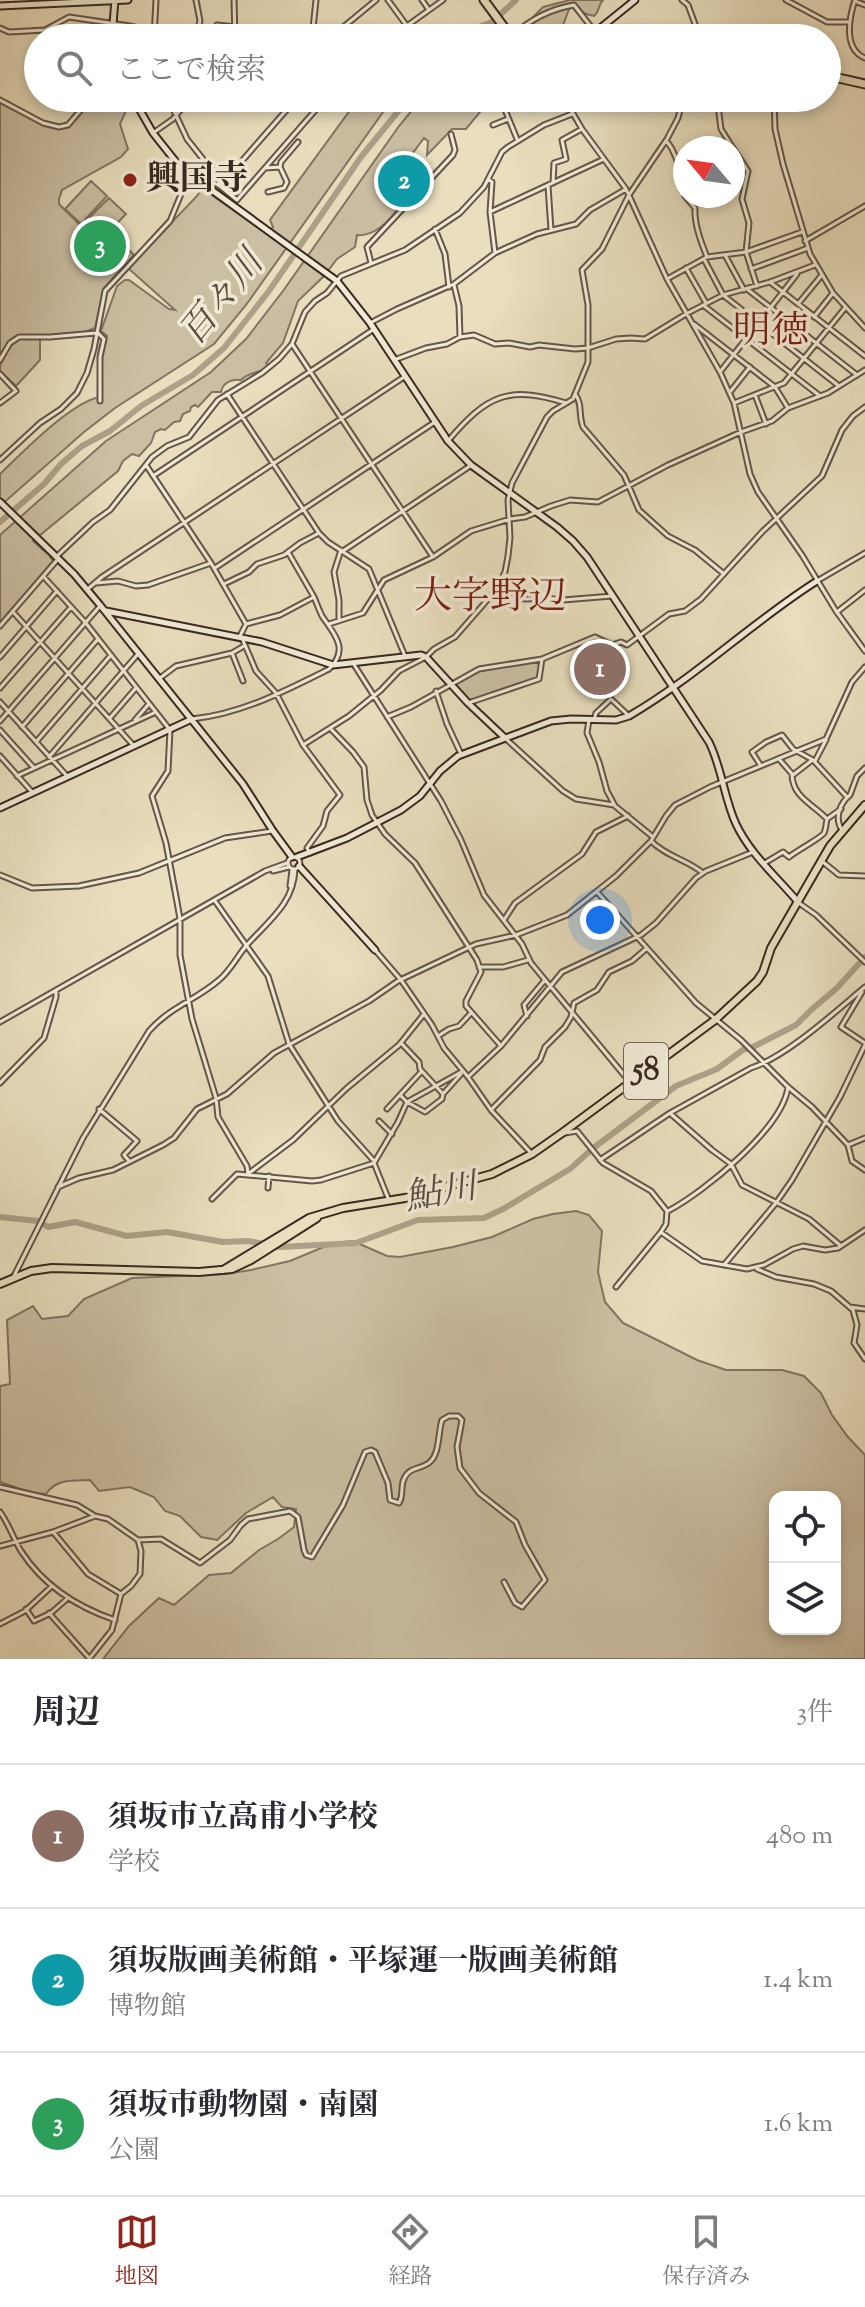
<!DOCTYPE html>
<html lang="ja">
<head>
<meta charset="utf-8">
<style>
  body { margin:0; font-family:"Sorts Mill Goudy","Noto Serif JP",serif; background:#f2f2f3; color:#2b2b33 }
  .controls { position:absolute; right:24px; bottom:24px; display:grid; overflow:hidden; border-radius:16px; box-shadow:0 4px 12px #0003 }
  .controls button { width:72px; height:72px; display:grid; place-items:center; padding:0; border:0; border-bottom:2px solid #e1e1e2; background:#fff; color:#2b2b33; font:40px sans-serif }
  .compass { position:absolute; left:673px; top:136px; width:72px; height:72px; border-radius:50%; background:#fff; box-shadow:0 4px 12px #0003; rotate:299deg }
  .you { position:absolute; left:600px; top:920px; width:28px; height:28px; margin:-20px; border:6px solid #fff; border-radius:50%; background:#1a73e8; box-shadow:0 0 0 12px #1a73e833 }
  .badge { display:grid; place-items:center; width:52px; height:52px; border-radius:50%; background:#8f2418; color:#fff; font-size:26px; font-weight:700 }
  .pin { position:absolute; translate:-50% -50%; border:4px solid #fff; box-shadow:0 2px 8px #0006 }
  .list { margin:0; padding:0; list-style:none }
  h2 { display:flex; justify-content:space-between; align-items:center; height:104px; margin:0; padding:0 32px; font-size:34px }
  h2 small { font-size:26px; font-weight:400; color:#7c7c81 }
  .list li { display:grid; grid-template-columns:52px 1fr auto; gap:24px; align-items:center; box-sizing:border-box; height:144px; padding:0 32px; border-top:2px solid #e1e1e2 }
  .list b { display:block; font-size:30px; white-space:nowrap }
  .list p { margin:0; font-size:26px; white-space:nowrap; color:#7c7c81 }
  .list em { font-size:26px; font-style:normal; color:#7c7c81 }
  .icon { flex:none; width:44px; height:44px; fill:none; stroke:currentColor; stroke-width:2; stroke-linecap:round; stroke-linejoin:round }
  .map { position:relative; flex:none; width:865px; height:1659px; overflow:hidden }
  .search { position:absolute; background:#fff; box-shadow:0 4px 12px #0003; left:24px; right:24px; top:24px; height:88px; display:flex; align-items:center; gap:20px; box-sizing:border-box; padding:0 28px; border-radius:44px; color:#7c7c81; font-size:30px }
  .sheet { height:536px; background:#fff }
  nav { display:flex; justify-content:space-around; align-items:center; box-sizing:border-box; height:112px; border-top:2px solid #e1e1e2; background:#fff; font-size:22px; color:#7c7c81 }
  nav a { display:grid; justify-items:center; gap:4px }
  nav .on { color:#8f2418 }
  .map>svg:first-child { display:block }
</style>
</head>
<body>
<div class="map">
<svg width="865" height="1659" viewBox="0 0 865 1659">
  <rect width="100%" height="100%" fill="#e9debe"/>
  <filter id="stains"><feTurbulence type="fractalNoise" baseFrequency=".0025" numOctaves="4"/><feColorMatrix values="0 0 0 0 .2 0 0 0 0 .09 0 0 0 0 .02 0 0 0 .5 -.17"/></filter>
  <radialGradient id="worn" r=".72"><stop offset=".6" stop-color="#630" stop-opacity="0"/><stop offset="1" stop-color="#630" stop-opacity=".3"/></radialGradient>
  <path fill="#cbbfa3" stroke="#827462" stroke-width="2" fill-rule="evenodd" d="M570,0H603C598,5 600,11 594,16L586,14L571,4L563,25L539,38H513L543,7Z
    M100,98H127L129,104L120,124L128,149L121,157L62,190L59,199V204L99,244L111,232L134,255L104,288L95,328L84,332L54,336L18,337L13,340L0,358V100L43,123L59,127L68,125L85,105Z
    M359,98H393L246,305L214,344L115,408L84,432L0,506V474C21,454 75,398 102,397V358L107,336L101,331L117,286L125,280H129L169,309L175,310L128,268L197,196L202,188L268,234L273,227L270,220Z
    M422,98H478L485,106L466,129H452L427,155L428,141L424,138L404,165L402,174L389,181L381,196L382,198L399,203L400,206C390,220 375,237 357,235L355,247L337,259L324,276L298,301L283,343L266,363L268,367C260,373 248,372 241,380C232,379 223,382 221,392H212L198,407L195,405L191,407L190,411L183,414L180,421L174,422L165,430L161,429L155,432L151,443L139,456L132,454L123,461L118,471L33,541L49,555L53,561L0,623V535L106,441L211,372L246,339L283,291L399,126Z
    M91,181L107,196L81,224L65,209Z
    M109,198L126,214L99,242L82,225Z
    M20,338H40V360L16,386L0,371C0,358 9,344 20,338Z
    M541,660L538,678L469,702L454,683L480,671Z
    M576,1211L589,1215L602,1231L598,1272L605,1302L623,1323L697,1360L726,1370H782L804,1376L821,1393L832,1415L848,1437L865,1455V1659H103L129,1626L159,1598L174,1605L209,1575L231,1573L259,1550L278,1539L294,1527L296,1509L282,1507L273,1497L246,1513L217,1540L201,1537L180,1516L165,1511L154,1497L130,1487L99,1491L90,1480C73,1481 57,1478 46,1494L32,1493L0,1482V1386L10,1384L7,1320L33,1306L42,1319L68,1316L84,1299L132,1278L225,1274L251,1270L290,1261L333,1243L353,1241L387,1256L400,1257L453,1247L492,1237L533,1219L553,1214ZM775,1497H835V1629H775Z"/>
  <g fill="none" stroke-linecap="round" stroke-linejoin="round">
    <path stroke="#ada088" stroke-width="6" d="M468,38L481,26L492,22L516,0
      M0,522L44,484L61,464L82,446L110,431L141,406L193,375L224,348L269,291L361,157L409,98
      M0,1217L38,1221L48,1227L75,1222L127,1236L167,1232L223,1242L248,1241L280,1247L356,1243L418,1220L484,1218L503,1209L570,1169L592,1149L676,1086L717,1069L744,1049H749L796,1025L811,1010L837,988L865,957"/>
    <g stroke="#645648" stroke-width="7">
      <path id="street" d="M234,0L235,38
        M388,0L407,26
        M422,0L429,10
        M682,0L688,5L699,35L697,38
        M786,0L827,22H849
        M855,0C849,18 843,49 865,58
        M855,1L865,5
        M217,25L235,27
        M0,28L9,32L45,30L69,17L130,26L154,32H178L196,38
        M513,35C531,19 550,9 574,5L595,32
        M154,38L156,0
        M195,38L200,21L196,0
        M312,38L316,0
        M330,38L376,0
        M390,38L443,0
        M168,98L187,139L218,178L220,186
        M564,98L582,129L626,189L667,279L720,372L734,403L750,474L758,492L802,555L836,611L865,651
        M717,98L721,129L733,148
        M774,98L775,129L783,164L810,254L833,293L865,328
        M0,100L43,123L59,127L68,125L85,105L100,98
        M488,105L497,98
        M503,105L517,139
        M500,107L507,104
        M493,125L508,119
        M153,133L173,119L187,102L196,98
        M666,141C675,148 684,181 685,193
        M733,148L748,171L742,199L749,223L746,252L757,286
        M280,167L281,162L298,142
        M265,168L280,167L287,182L284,188L268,192
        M489,180L492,182L490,212L495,253
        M200,181L207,179L220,186L237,200L326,98
        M553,183L554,163L566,159L562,140L580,130
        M220,186L297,98
        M548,186L551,230
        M685,196L695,208C694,224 701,242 707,257
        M490,212L604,159
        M435,229L445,254L449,287
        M805,241L865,206
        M725,255L744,290
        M704,259L723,295L839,386
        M371,263L367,247L453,155L455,150L451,134
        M686,268L706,303
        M751,269L808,248
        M667,279L707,257L746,252L802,232
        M770,282L865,356
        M454,285L459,306L460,337
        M747,289L857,375
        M798,304L821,276
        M703,305L820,396
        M814,317L833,293
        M370,323L397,309L454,284L495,253L537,234L576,224L590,210L626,189
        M694,324L775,387L788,408
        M98,333L104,339L100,357V401
        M292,344L433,557
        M0,360L10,343L19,337H50L96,333
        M394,360L426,348L447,344L460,337L474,335L495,344L509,343L530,347L539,345L575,349L588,348L616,339L631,338L645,339L686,314L723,295L770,282L815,265
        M720,372L797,274
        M0,374L16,391L0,403
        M730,392L750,367
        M227,394L319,533L328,542L369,569L405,656
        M575,394C583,404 578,415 583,427L624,475L639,510L668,536L695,550L724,574
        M755,395L766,424
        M734,403L784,383L845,308
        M448,441C487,395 508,385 566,403
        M0,460L40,423L61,409L77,393L87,373L94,349L105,291L170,221L184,187L193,177
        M146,465L211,563L246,624
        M153,476L374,329
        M343,551L470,466
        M288,552L314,597
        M56,557L93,522L110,510L152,457L167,446L189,437L218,400L262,373L279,359L292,344L305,312L315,301L327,293L341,276L405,250L460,213L484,187L502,152L508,147L544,125L572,114
        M215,568L435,422
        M43,576L85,622L170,730L168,771L152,796L166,843L177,902L180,919V955L192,1019L216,1098L218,1117L247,1166L248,1174L293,1140L347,1088L399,1045L424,1014
        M817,581L865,553
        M96,583L118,581L136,586L148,585L211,563
        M224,584L249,572L257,564L284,555L300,543L319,533
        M89,588L102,577L404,377
        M496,590L512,598L527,599L543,598L563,600L612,596
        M13,612L134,746
        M837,612L865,590
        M339,619V600L334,572L341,550
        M329,624L363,613L384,580L433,557L471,531L510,519L525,517L551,506L570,500L598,502L668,465L741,432L772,421L788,408L828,393L865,370
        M0,626L58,559
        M242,638L256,671L276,693L303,745L340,795L327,811L323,826L307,848L310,853
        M232,653L243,681
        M0,657L57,591
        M353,663L441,801L461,840L484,895L522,944L531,963L629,1081
        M160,678L176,666L232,653L244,646
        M0,688L71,607
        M436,691L447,724L461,754
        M0,702L67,776
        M468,703L539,679L542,659L595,637L612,645L621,642L627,645L669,614L685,611L701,599L762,532L822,476L842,430L853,416L865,407
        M387,717L411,707L479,669L542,659
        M110,718L136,688
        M192,719C241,714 285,691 329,669C350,649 334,634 322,616C319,610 317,604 314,597L280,615L246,624L240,636
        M135,720L148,705
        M589,720L587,733L599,762L607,791L615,806L653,837
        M594,720L596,713L611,699L629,716
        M0,721L100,606
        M22,727L98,639
        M330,728L353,752L364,767L367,800L372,815L385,834L415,863L477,960L481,972L466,1001V1006L501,1046
        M0,730L34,768
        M505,738L563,791L576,799L614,805
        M36,742L111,655
        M303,745L349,716L381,690L399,671L426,657L434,649L455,637L496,590L505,572L508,556L510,538L508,500L512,483L547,417L553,411L573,399L588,362V305L582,270L602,249L629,195L667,139L678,118L683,98
        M0,756L32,792
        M49,757L138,654
        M779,759L793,775L811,761
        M815,761L826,740
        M761,766L752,752L766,742L782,735L793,749L813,760L847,797
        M792,774C792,797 813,804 827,819L841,809
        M17,776L156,712
        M842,830C834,818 840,803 850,795L857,776L865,768
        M651,841C667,857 686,859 703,873
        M288 863a6 6 0 1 1 12 0a6 6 0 1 1-12 0Z
        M823,862L839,875L865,876
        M763,864L783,852L789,857C796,851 821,838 824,833C826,829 826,823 827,819
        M273,871L289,867
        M0,875L32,888L79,886L139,873L225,838L272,831
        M290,886L292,870
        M598,893L696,1003L741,1040L788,1087L812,1107L848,1145L852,1161L865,1170
        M215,901L268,976L289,1044L338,1121L374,1161
        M799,903L816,915L865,962
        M504,920L515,903L582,854L596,832L628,816
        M375,950L401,980L432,1025L444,1048L468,1077L491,1110L532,1154
        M479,967H503L528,960
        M862,992L841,1027L865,1043
        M527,1016L524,1005L545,980
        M0,1022L265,871L287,863
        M438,1036L449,1029L459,1026L471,1013
        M402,1044L419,1062L420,1069L443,1094L461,1074
        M468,1077L501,1046L562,972L641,935L656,923L696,878L706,871L753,852
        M0,1083L44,1038L56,997V991
        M400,1095L407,1102L425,1112L442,1099L443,1094
        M99,1109L137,1141L124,1155L129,1161
        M387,1109L422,1071
        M491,1110L540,1060L545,1047L565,1027L571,1017L574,1003L597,990L609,972L632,961L647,948
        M671,1114L712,1150L731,1164L742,1185L809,1219L841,1246
        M379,1121L392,1134
        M565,1133L577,1131L603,1163L651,1191L667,1211L666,1224L661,1232L616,1287
        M848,1145L865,1138
        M600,1160L670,1113L751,1068C786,1057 835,1012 865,987
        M58,1187L79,1178L113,1170L163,1145L174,1138L197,1109L227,1094L274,1053L369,1001L398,981L476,944L516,935L567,915L616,876L651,841L666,816L675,805L710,787L826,739L852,682L865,667
        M268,1188L269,1176
        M388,1198L374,1163L398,1122L407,1102L463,1071
        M212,1199L237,1174L312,1181L321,1180L374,1163
        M668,1211C703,1193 783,1128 788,1087
        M662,1233L702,1261L747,1269L764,1265L793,1249L803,1246L825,1250L838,1248L865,1230
        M724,1265L776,1203L792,1180L840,1097L865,1045
        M757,1269L776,1277L814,1284L831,1291L853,1310L857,1325L854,1343L865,1359
        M13,1278L83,1138L149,1031C170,1007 196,1000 219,980C230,971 237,957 246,946C267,922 294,904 295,869
        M850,1307L865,1309
        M0,1487L77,1505L95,1516L108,1519L138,1540L161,1539L200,1563L230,1540L241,1525L248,1519L290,1511L298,1517L304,1550L306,1555L312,1557L343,1505L365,1452L371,1450L375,1452L388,1483L390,1500L399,1503C404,1495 400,1487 404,1479C409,1466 421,1470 430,1462C440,1453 438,1432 442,1420L449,1416H458L462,1420L457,1447L460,1468L479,1493L516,1522L525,1545L545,1580L522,1607L515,1603L504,1582
        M0,1512C9,1524 13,1538 21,1551C43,1585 77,1607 115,1620
        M54,1533L88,1574L121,1594
        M0,1546L53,1532L95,1516
        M26,1609L34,1621L51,1613L68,1598
        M49,1613L89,1658
        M0,1624L25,1611L52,1586
        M89,1659L112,1630L121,1594L131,1586L140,1574L141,1551L138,1540"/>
    </g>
    <g stroke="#382920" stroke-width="9">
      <path id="secondary" d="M0,6L128,0
        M115,38L113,24L115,0
        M588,38L635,0
        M133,98L153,133L180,167L337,281L370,323L448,441L471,465L557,527L573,541L587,557L709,742C722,768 724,798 736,824C750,854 777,877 798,902
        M0,502L74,574L100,605L243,784L273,831L292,857
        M106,611L262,642L333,665L421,655L426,657L468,703L505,738
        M0,808L192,719
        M297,857L347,838L401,810L420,796L440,771L458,756L551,721L571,719L616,720L629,716C696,677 752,622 817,581
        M299,866L375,950"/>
    </g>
    <g stroke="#382920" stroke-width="10">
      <path id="primary" d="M223,1270L309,1218L343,1208L405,1198L492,1174L532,1154L562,1133L715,1020L757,981L763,972L771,948L830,846L865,805
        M0,1284L31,1271L52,1268L199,1272L232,1269L251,1260L317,1218"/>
    </g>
    <g stroke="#382920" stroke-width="11">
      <path id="highway" d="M484,0L512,38
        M827,78L834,77L865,84"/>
    </g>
    <use href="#street" stroke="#f1ead5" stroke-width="3"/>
    <use href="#secondary" stroke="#f1ead5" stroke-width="5"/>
    <use href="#primary" stroke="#e9debe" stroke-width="6"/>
    <use href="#highway" stroke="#e9debe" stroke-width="7"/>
  </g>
  <circle fill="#8f2418" stroke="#f1ead5" stroke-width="3" cx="130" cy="180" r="8"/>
  <g text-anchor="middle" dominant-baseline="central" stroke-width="7" stroke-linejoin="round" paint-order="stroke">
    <rect fill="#f1ead5" stroke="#706356" stroke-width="2" x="624" y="1043" width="44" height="56" rx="6"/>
    <g font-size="32" font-weight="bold" fill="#382920">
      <text x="646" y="1071">58</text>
    </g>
    <g font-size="34" font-weight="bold" fill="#382920" stroke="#f1ead5" text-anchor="start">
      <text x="146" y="180">興国寺</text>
    </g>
    <g font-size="36" font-style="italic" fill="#5b4d3f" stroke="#f1ead5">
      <text transform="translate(223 299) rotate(-51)">百々川</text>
      <text transform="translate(441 1194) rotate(-10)">鮎川</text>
    </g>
    <g font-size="38" fill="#7a1f14" stroke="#f1ead5">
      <text x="771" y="333">明徳</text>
      <text x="490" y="599">大字野辺</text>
    </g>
  </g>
  <rect width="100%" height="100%" filter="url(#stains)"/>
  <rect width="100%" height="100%" fill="url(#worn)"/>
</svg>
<div class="controls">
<button><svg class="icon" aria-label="locate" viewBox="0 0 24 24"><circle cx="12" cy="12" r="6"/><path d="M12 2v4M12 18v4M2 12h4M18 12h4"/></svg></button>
<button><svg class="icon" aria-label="layers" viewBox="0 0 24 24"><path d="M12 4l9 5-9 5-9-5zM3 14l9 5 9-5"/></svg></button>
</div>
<svg class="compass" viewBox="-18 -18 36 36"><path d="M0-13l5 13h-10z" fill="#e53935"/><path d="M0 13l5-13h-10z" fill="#7c7c81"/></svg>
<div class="you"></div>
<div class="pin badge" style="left:600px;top:669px;background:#8d6e63">1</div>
<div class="pin badge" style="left:404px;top:181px;background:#0f9aa8">2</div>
<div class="pin badge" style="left:100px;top:246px;background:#2e9e5b">3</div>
<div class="search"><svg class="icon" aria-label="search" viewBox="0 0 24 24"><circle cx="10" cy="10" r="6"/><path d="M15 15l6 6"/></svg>ここで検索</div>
</div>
<section class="sheet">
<h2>周辺<small>3件</small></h2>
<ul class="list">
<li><span class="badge" style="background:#8d6e63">1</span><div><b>須坂市立高甫小学校</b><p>学校</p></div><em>480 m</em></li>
<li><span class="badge" style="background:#0f9aa8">2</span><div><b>須坂版画美術館・平塚運一版画美術館</b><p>博物館</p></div><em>1.4 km</em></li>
<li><span class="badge" style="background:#2e9e5b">3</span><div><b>須坂市動物園・南園</b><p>公園</p></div><em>1.6 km</em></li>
</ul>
</section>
<nav>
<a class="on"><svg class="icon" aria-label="map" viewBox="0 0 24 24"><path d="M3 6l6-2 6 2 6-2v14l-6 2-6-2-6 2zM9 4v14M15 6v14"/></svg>地図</a>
<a><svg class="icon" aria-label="directions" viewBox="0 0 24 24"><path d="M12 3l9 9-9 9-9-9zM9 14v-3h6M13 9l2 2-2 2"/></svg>経路</a>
<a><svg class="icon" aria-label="saved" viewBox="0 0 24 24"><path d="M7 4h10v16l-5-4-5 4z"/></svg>保存済み</a>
</nav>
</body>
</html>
